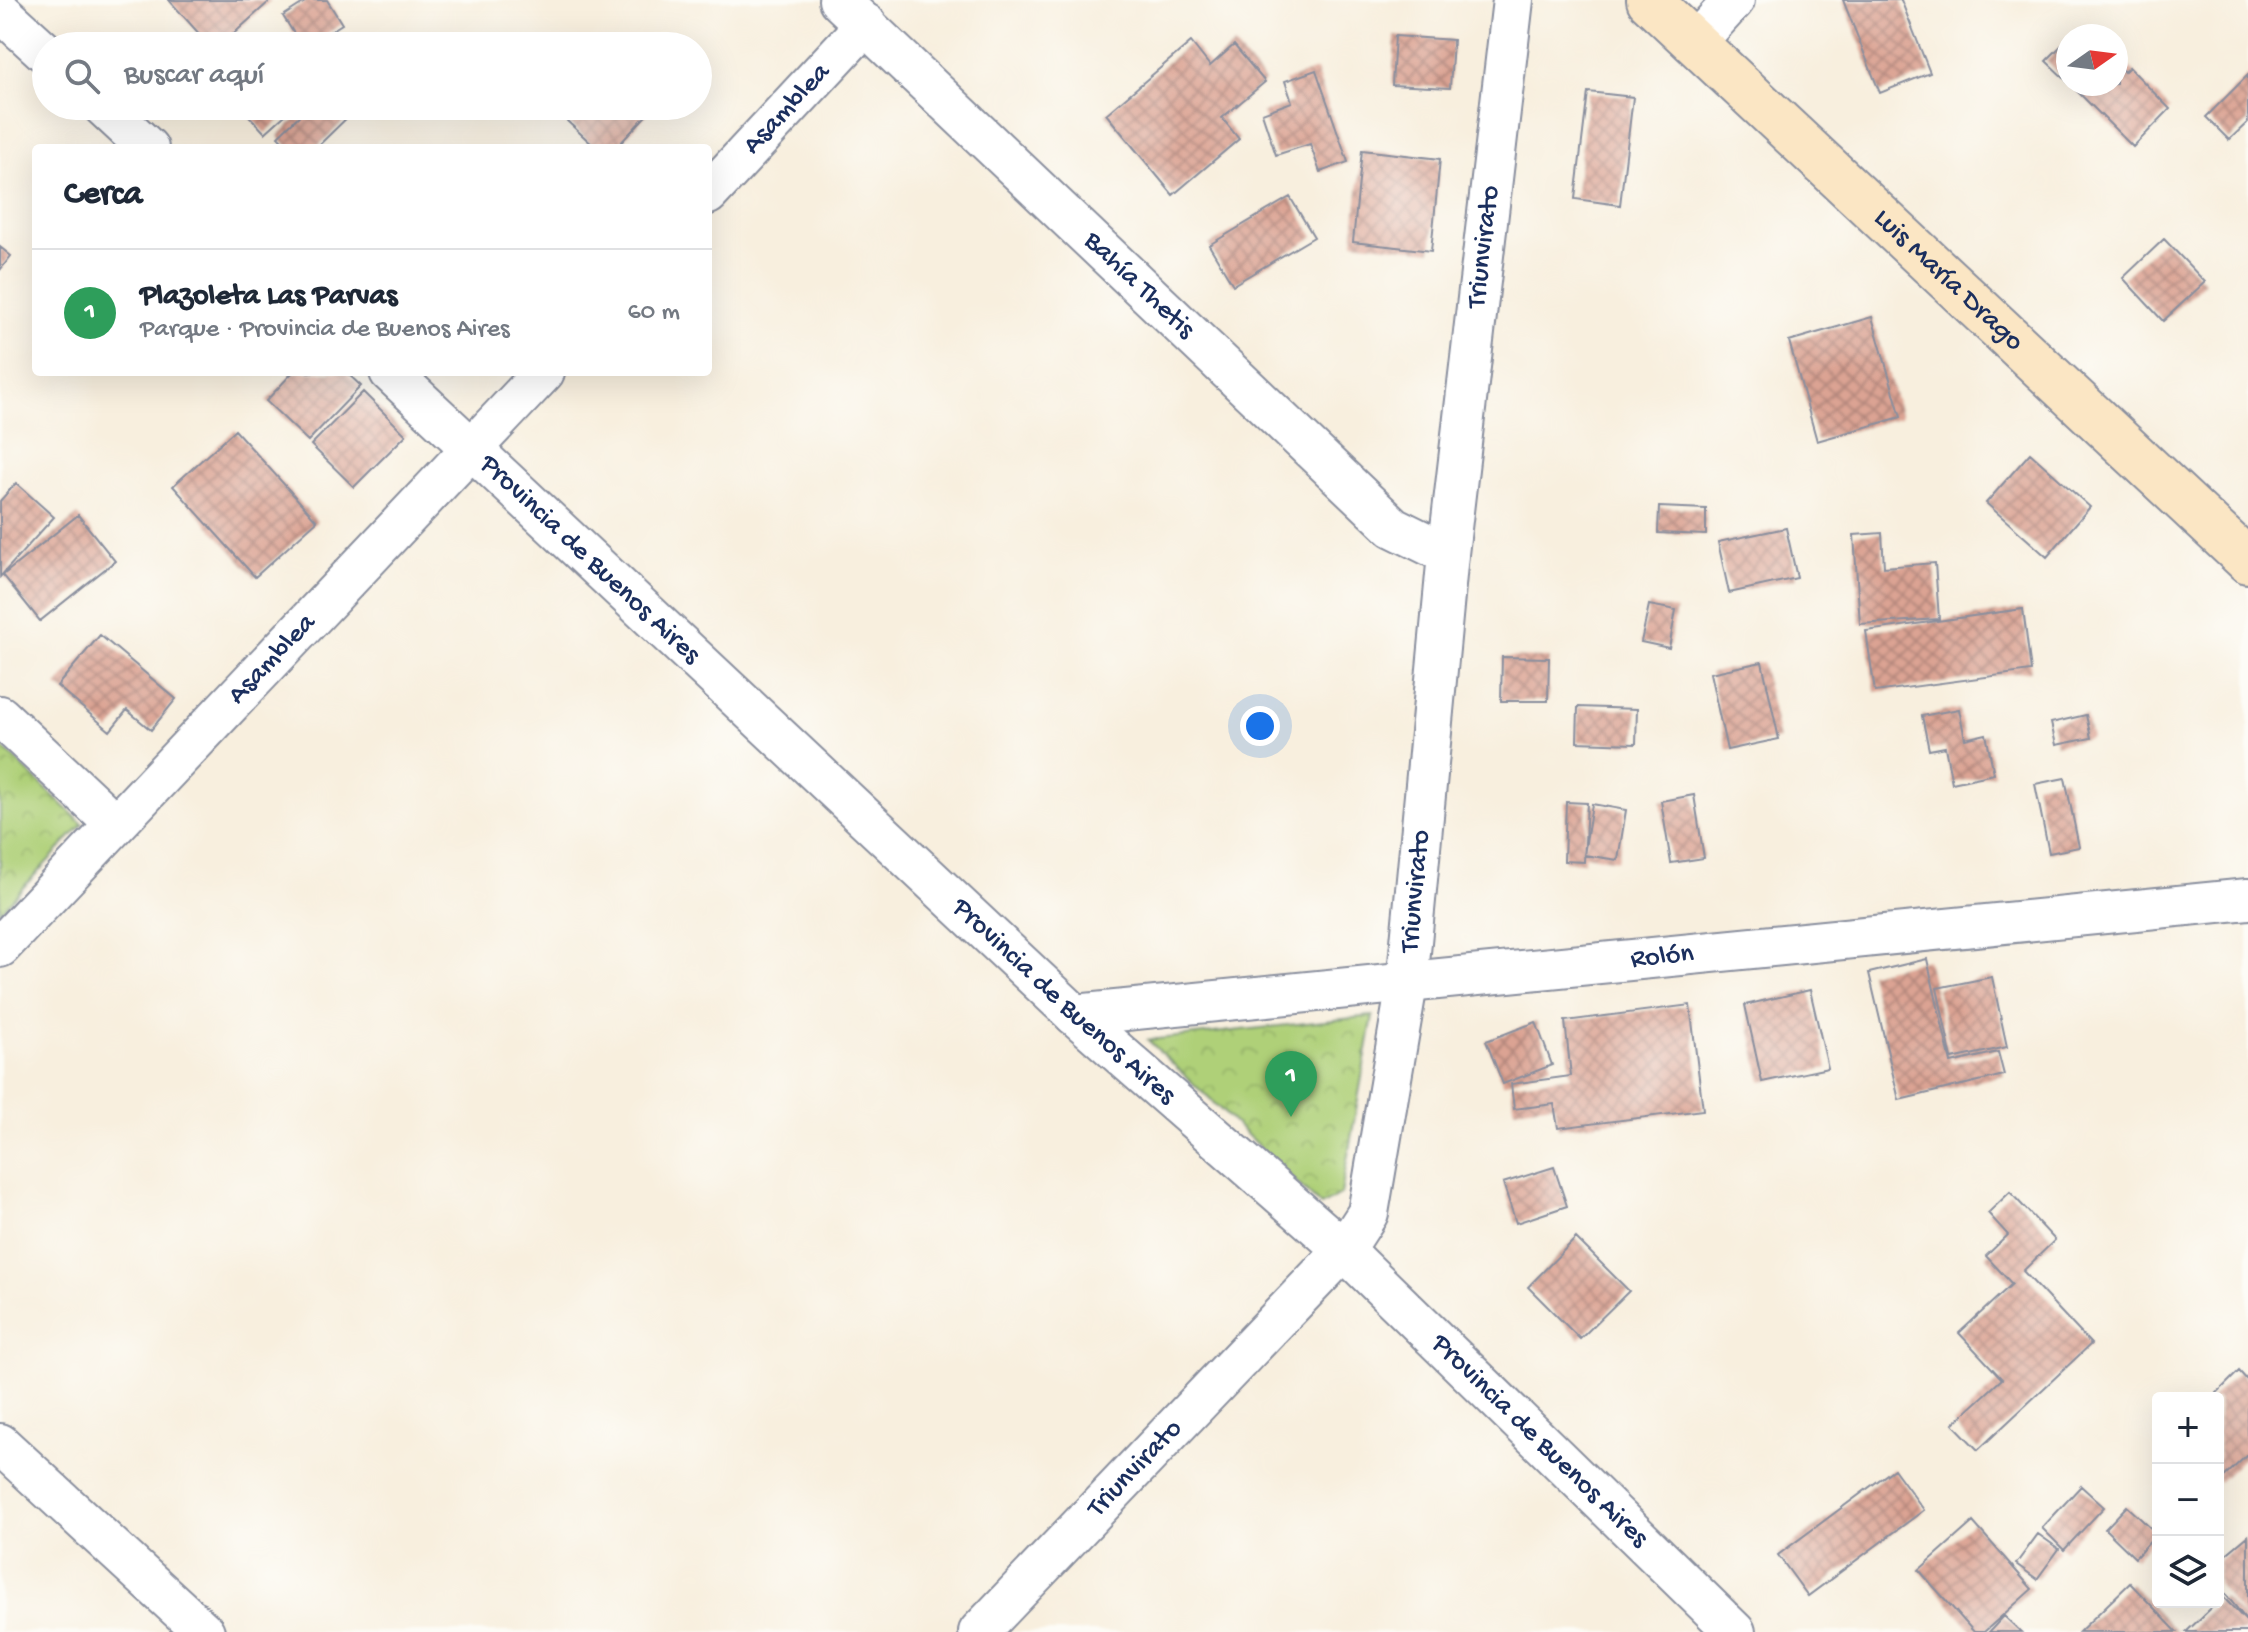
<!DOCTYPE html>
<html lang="es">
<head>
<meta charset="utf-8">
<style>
  body { margin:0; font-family:"Gochi Hand",sans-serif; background:#f6f6f7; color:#1f2937 }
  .controls { position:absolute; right:24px; bottom:24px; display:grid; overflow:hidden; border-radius:8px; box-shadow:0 8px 32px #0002 }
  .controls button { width:72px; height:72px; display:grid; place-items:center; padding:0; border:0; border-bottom:2px solid #e0e1e3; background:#fff; color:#1f2937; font:40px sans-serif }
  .compass { position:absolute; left:2056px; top:24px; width:72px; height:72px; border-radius:50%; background:#fff; box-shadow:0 8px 32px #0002; rotate:76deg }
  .you { position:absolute; left:1260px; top:726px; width:28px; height:28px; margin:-20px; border:6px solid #fff; border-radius:50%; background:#1a73e8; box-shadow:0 0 0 12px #1a73e833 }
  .badge { display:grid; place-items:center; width:52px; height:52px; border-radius:50%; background:#b5179e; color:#fff; font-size:26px; font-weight:700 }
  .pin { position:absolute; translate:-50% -66px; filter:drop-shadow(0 2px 4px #0008) }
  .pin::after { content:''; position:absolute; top:42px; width:28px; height:24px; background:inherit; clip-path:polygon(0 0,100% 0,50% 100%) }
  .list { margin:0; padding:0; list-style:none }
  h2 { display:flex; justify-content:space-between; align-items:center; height:104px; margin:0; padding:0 32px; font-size:34px }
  h2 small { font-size:26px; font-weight:400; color:#747a83 }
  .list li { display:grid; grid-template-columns:52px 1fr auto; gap:24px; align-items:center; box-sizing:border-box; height:128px; padding:0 32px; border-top:2px solid #e0e1e3 }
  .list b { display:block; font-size:30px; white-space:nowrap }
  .list p { margin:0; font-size:26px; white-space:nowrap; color:#747a83 }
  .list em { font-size:26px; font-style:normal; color:#747a83 }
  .icon { flex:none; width:44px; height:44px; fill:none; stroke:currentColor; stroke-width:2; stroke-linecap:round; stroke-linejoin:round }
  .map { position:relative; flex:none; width:2248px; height:1632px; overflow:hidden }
  .search { position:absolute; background:#fff; box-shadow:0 8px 32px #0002; left:32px; top:32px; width:680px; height:88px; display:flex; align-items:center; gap:20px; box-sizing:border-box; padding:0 28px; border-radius:44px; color:#747a83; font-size:30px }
  .panel { position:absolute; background:#fff; box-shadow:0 8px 32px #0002; left:32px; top:144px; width:680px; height:232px; border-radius:8px }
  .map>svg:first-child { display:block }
</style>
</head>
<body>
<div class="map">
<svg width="2248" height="1632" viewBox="0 0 2248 1632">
  <defs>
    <pattern id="park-crowns" width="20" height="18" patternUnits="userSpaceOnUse" patternTransform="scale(2)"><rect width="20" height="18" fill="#afd078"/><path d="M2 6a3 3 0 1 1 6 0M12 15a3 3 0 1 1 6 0" fill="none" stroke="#96b36a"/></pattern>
    <pattern id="building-cross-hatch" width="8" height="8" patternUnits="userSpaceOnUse" patternTransform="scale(2)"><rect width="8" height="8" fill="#dba393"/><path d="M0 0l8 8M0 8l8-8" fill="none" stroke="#b1857b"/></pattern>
  </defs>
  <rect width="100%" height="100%" fill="#fdfcf7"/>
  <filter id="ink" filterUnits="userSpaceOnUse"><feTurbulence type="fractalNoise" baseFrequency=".0125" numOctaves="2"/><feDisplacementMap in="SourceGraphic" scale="16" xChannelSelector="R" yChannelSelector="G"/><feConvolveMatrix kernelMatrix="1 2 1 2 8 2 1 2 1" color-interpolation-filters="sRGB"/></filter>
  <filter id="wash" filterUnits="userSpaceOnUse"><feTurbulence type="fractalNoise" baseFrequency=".006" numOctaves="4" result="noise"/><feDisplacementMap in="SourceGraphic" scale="32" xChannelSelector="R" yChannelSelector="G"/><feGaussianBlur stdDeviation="1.8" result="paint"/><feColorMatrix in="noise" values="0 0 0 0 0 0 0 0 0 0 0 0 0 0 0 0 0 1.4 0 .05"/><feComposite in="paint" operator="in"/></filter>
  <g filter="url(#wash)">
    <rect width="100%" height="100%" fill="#f8efde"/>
    <path fill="url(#park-crowns)" stroke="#65806b" stroke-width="2" d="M0,745L83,824L0,912Z
      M1373,1016L1341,1194L1321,1206L1148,1040Z"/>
    <g id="blocks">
      <path fill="url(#building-cross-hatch)" d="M169,0H271L220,46H210Z
        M308,0H327L342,24L307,46H302L283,16Z
        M1843,0H1901L1930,73L1880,93Z
        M1395,36L1453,40L1450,88L1392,85Z
        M2068,39V82L2046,61Z
        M1191,42L1210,66L1234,45L1265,82L1222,118L1239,139L1173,195L1106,114Z
        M2116,64L2124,72L2129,67L2170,109L2133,147L2070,84H2116Z
        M1316,70L1348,162L1320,172L1310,144L1276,155L1262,113L1292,102L1285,81Z
        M2248,75V122L2229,140L2206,117Z
        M1588,92L1633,97L1620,205L1575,199Z
        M240,106H295L265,133Z
        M309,106H359L316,148H289L278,136Z
        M551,106H655L616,148H596Z
        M1362,150L1440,159L1431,251L1353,242Z
        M1290,197L1314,237L1233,285L1209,245Z
        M2164,239L2205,282L2163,321L2123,278Z
        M0,247L11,256L0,270Z
        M1872,317L1901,417L1817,441L1789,341Z
        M293,372H346L361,386L308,441L266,401Z
        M363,392L406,435L354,487L311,445Z
        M235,430L317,521L255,577L173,486Z
        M2030,453L2090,507L2047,557L1986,503Z
        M16,483L54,517L0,577V501Z
        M1659,507L1706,509V535L1658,533Z
        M78,515L115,561L40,621L3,575Z
        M1786,528L1797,578L1729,593L1718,542Z
        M1882,533L1884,567L1935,563L1939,619L1860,624L1854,535Z
        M1649,605L1676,610L1669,648L1641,642Z
        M2023,609L2031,671L1875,692L1866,631Z
        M100,635L176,699L151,730L127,710L110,731L57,686Z
        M1502,657L1549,658L1548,701H1501Z
        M1762,662L1779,739L1727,750L1710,673Z
        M1578,707L1637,709L1636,744L1577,742Z
        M1959,709L1965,739L1986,734L1994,774L1952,783L1945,747L1929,750L1922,716Z
        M2086,715L2091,738L2056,745L2051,723Z
        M2065,778L2079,847L2049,853L2035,784Z
        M1694,795L1704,858L1671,863L1661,801Z
        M1566,802L1587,803L1584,862L1564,861Z
        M1592,804L1626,810L1618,860L1584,855Z
        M1927,959L1951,1063L1998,1052L2004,1075L1899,1100L1869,973Z
        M1992,977L2007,1047L1952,1059L1937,988Z
        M1810,990L1828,1068L1762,1082L1745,1005Z
        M1690,1005L1703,1110L1558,1128L1554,1104L1514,1109L1511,1084L1571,1076L1565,1021Z
        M1536,1022L1552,1065L1503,1084L1486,1041Z
        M1554,1167L1567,1206L1516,1223L1503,1183Z
        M2010,1192L2055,1240L2023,1271L2091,1344L1978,1450L1953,1424L2002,1379L1959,1333L2012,1284L1986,1256L2008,1235L1988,1213Z
        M1576,1238L1629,1291L1580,1339L1528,1287Z
        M2239,1371L2248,1381V1454L2218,1483V1398H2212Z
        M1894,1469L1924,1510L1808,1596L1778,1555Z
        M2081,1486L2104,1507L2064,1550L2042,1528Z
        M2127,1506L2157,1534L2135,1558L2105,1529Z
        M1973,1522L2032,1589L1984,1632H1974L1919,1570Z
        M2038,1534L2059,1549L2037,1579L2016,1564Z
        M2248,1536V1622L2218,1585V1561Z
        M2130,1583L2177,1632H2079Z
        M2223,1597L2248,1623V1632H2186Z
        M2004,1616L2021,1632H1989Z"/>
    </g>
  </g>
  <g filter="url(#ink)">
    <use href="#blocks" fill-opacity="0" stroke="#8a8f9e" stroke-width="2"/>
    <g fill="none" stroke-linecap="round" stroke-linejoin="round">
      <g stroke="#8a8f9e" stroke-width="44">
        <g id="street">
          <path id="s1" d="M839,0L1393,527L1448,554"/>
          <path d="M0,11L46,53"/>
          <path d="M1695,43L1734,0"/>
          <path d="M103,106L148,148"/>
          <path id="s2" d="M708,194L866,24"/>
          <path id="s3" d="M390,372L1075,1015L1344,1250L1735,1632"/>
          <path d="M0,716L115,824"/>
          <path id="s4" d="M0,947L544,372"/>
          <path id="s5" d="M1075,1015L2248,899"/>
          <path d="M0,1444L204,1632"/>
          <path id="s6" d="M979,1632L1344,1250L1368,1213L1407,984L1448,554L1513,0"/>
        </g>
      </g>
      <g stroke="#8a8f9e" stroke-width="48">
        <g id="secondary">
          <path id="s7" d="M1649,0L2248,561"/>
        </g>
      </g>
      <use href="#street" stroke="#fff" stroke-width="40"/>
      <use href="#secondary" stroke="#fbe6c4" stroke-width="44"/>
    </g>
  </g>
  <g text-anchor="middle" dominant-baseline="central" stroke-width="8" stroke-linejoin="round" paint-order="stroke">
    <g font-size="28" fill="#1b2f5e" stroke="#fdfcf7">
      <text stroke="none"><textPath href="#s2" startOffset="116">Asamblea</textPath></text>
      <text stroke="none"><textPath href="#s6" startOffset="1546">Triunvirato</textPath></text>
      <text stroke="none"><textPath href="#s7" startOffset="410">Luis María Drago</textPath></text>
      <text stroke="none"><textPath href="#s1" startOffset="414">Bahía Thetis</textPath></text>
      <text stroke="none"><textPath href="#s3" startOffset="274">Provincia de Buenos Aires</textPath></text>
      <text stroke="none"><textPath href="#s4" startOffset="396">Asamblea</textPath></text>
      <text stroke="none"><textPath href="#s6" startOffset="898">Triunvirato</textPath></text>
      <text stroke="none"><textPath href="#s5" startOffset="590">Rolón</textPath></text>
      <text stroke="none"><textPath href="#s3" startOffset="922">Provincia de Buenos Aires</textPath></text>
      <text stroke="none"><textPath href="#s3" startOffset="1570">Provincia de Buenos Aires</textPath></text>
      <text stroke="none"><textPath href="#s6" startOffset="226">Triunvirato</textPath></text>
    </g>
  </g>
</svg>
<div class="controls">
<button>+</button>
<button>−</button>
<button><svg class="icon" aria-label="layers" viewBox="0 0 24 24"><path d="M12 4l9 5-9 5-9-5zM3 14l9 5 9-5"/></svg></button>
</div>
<svg class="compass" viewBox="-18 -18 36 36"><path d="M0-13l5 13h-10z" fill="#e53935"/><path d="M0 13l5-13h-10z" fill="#747a83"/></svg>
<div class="you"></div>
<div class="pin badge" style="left:1291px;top:1117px;background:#2e9e5b">1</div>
<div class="search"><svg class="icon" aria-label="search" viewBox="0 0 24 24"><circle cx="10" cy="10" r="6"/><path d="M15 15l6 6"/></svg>Buscar aquí</div>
<section class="panel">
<h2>Cerca<small></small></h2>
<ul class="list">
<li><span class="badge" style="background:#2e9e5b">1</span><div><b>Plazoleta Las Parvas</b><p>Parque · Provincia de Buenos Aires</p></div><em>60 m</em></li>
</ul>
</section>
</div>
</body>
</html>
